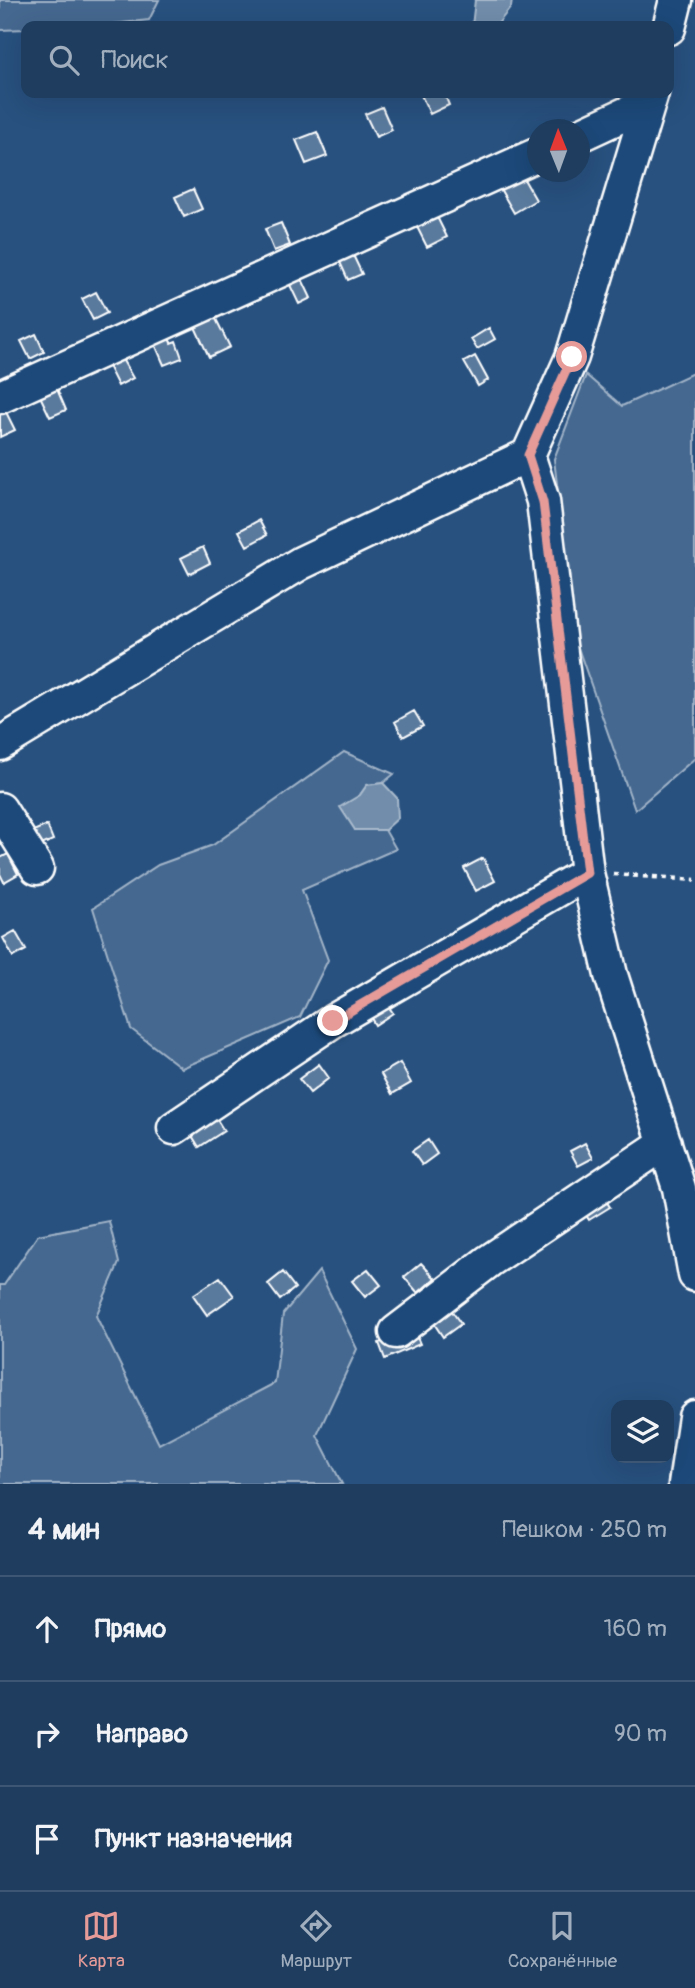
<!DOCTYPE html>
<html lang="ru">
<head>
<meta charset="utf-8">
<style>
  body { margin:0; font-family:Pangolin,sans-serif; background:#2b4868; color:#f1f3f6 }
  .controls { position:absolute; right:21px; bottom:21px; display:grid; overflow:hidden; border-radius:14px; box-shadow:0 7px 28px #0002 }
  .controls button { width:63px; height:63px; display:grid; place-items:center; padding:0; border:0; border-bottom:2px solid #3c5674; background:#1e3d5f; color:#f1f3f6; font:35px sans-serif }
  .compass { position:absolute; left:527px; top:119px; width:63px; height:63px; border-radius:50%; background:#1e3d5f; box-shadow:0 7px 28px #0002; rotate:359deg }
  .stop { position:absolute; width:21px; height:21px; margin:-16px; border:5px solid #e69b98; border-radius:50%; background:#fff }
  .stop.end { background:#e69b98; border-color:#fff; box-shadow:0 2px 7px #0008 }
  .list { margin:0; padding:0; list-style:none }
  h2 { display:flex; justify-content:space-between; align-items:center; height:91px; margin:0; padding:0 28px; font-size:30px }
  h2 small { font-size:23px; font-weight:400; color:#a1aebd }
  .list li { display:grid; grid-template-columns:46px 1fr auto; gap:21px; align-items:center; box-sizing:border-box; height:105px; padding:0 28px; border-top:2px solid #3c5674 }
  .list b { display:block; font-size:26px; white-space:nowrap }
  .list em { font-size:23px; font-style:normal; color:#a1aebd }
  .icon { flex:none; width:38px; height:38px; fill:none; stroke:currentColor; stroke-width:2; stroke-linecap:round; stroke-linejoin:round }
  .map { position:relative; flex:none; width:695px; height:1484px; overflow:hidden }
  .search { position:absolute; background:#1e3d5f; box-shadow:0 7px 28px #0002; left:21px; right:21px; top:21px; height:77px; display:flex; align-items:center; gap:18px; box-sizing:border-box; padding:0 24px; border-radius:14px; color:#a1aebd; font-size:26px }
  .sheet { height:406px; background:#1e3d5f }
  nav { display:flex; justify-content:space-around; align-items:center; box-sizing:border-box; height:98px; border-top:2px solid #3c5674; background:#1e3d5f; font-size:19px; color:#a1aebd }
  nav a { display:grid; justify-items:center; gap:4px }
  nav .on { color:#e69b98 }
  .map>svg:first-child { display:block }
</style>
</head>
<body>
<div class="map">
<svg width="695" height="1484" viewBox="0 0 695 1484">
  <rect width="100%" height="100%" fill="#28517f"/>
  <filter id="ink" filterUnits="userSpaceOnUse"><feTurbulence type="fractalNoise" baseFrequency=".0143" numOctaves="2"/><feDisplacementMap in="SourceGraphic" scale="14" xChannelSelector="R" yChannelSelector="G"/><feConvolveMatrix kernelMatrix="1 2 1 2 8 2 1 2 1" color-interpolation-filters="sRGB"/></filter>
  <g filter="url(#ink)">
    <path fill="#446890" stroke="#a2b4c8" stroke-width="2" d="M0,0H159L149,20L94,26H26V29L0,30Z
      M695,372V758L635,810L576,642L554,459L586,375L622,406Z
      M344,752L394,774L383,783L367,785L360,795L355,830H385L396,849L302,890L328,960L300,1017L182,1068L131,1029L93,908L158,865L213,845Z
      M109,1221L119,1263L96,1316L159,1444L275,1383L283,1314L319,1271L357,1349L317,1435L342,1484H0V1285H4L38,1235Z"/>
    <path fill="#718dab" stroke="#aabbcd" stroke-width="2" d="M475,0H512L511,7L496,26H472Z
      M383,783L397,798L398,818L385,830H355L340,807L360,795L367,785Z"/>
    <path fill="#5a7a9d" stroke="#fff" stroke-width="2" d="M427,93H444L449,105L430,114L421,95Z
      M382,107L392,130L376,137L365,114Z
      M317,132L327,156L306,164L296,140Z
      M521,174L536,200L514,213L499,187Z
      M193,189L202,209L184,217L175,197Z
      M436,215L447,237L427,247L416,225Z
      M281,223L290,245L274,251L265,229Z
      M352,253L362,274L348,280L339,260Z
      M301,277L311,298L299,304L289,283Z
      M96,292L107,313L93,320L82,299Z
      M215,317L230,347L209,357L195,327Z
      M489,328L495,339L477,349L471,339Z
      M36,334L44,352L30,359L21,341Z
      M169,338L171,343L176,341L182,358L164,365L155,344Z
      M475,356L488,380L478,386L464,362Z
      M122,359L133,378L118,386L108,366Z
      M57,389L66,410L50,417L40,396Z
      M5,410L15,430L0,437V413Z
      M259,520L267,535L247,546L239,531Z
      M203,547L210,563L189,574L181,558Z
      M414,711L423,726L403,737L395,722Z
      M47,825L53,840L37,847L31,832Z
      M8,854L18,874L4,882L0,874V858Z
      M483,858L495,881L476,891L464,868Z
      M15,931L26,950L13,957L3,938Z
      M382,997L393,1013L375,1025L365,1008Z
      M400,1063L411,1083L392,1094L381,1074Z
      M319,1064L329,1078L310,1093L299,1079Z
      M211,1110L224,1131L199,1147L186,1126Z
      M428,1140L437,1154L422,1165L412,1151Z
      M585,1143L593,1158L578,1166L570,1151Z
      M601,1193L610,1207L589,1220L580,1206Z
      M421,1263L435,1278L418,1293L404,1277Z
      M368,1269L381,1285L365,1297L352,1281Z
      M283,1272L295,1288L280,1300L268,1284Z
      M220,1277L234,1296L207,1315L193,1295Z
      M449,1307L461,1324L443,1337L431,1319Z
      M413,1328L420,1344L385,1359L379,1343Z"/>
    <g fill="none" stroke-linecap="round" stroke-linejoin="round">
      <g stroke="#fff" stroke-width="37">
        <path id="minor" d="M669,28L676,0
          M580,135L649,103
          M0,397L538,154
          M528,455L543,501L587,873L611,975L679,1188L695,1275
          M0,744L301,563L528,455L572,357L652,93
          M0,809L37,868
          M174,1128L333,1021L587,873
          M396,1332L489,1261L665,1143
          M685,1484L695,1417"/>
      </g>
      <path stroke="#fff" stroke-width="4.5" stroke-dasharray="5 5" stroke-linecap="butt" d="M613,874L695,880"/>
      <use href="#minor" stroke="#1f4a7a" stroke-width="32"/>
    </g>
  </g>
  <g fill="none" stroke-linecap="round" stroke-linejoin="round" filter="url(#ink)">
    <path stroke="#e69b98" stroke-width="9" d="M333,1021L587,873L543,502L528,455L572,357"/>
  </g>
</svg>
<div class="controls">
<button><svg class="icon" aria-label="layers" viewBox="0 0 24 24"><path d="M12 4l9 5-9 5-9-5zM3 14l9 5 9-5"/></svg></button>
</div>
<svg class="compass" viewBox="-18 -18 36 36"><path d="M0-13l5 13h-10z" fill="#e53935"/><path d="M0 13l5-13h-10z" fill="#a1aebd"/></svg>
<div class="stop" style="left:572px;top:357px"></div>
<div class="stop end" style="left:333px;top:1021px"></div>
<div class="search"><svg class="icon" aria-label="search" viewBox="0 0 24 24"><circle cx="10" cy="10" r="6"/><path d="M15 15l6 6"/></svg>Поиск</div>
</div>
<section class="sheet">
<h2>4 мин<small>Пешком · 250 m</small></h2>
<ul class="list">
<li><svg class="icon" aria-label="ahead" viewBox="0 0 24 24"><path d="M12 20V5M6 11l6-6 6 6"/></svg><div><b>Прямо</b></div><em>160 m</em></li>
<li><svg class="icon" aria-label="right" viewBox="0 0 24 24"><path d="M7 20v-9h11M14 6l5 5-5 5"/></svg><div><b>Направо</b></div><em>90 m</em></li>
<li><svg class="icon" aria-label="arrive" viewBox="0 0 24 24"><path d="M6 21V4h12l-3 4 3 4H6"/></svg><div><b>Пункт назначения</b></div></li>
</ul>
</section>
<nav>
<a class="on"><svg class="icon" aria-label="map" viewBox="0 0 24 24"><path d="M3 6l6-2 6 2 6-2v14l-6 2-6-2-6 2zM9 4v14M15 6v14"/></svg>Карта</a>
<a><svg class="icon" aria-label="directions" viewBox="0 0 24 24"><path d="M12 3l9 9-9 9-9-9zM9 14v-3h6M13 9l2 2-2 2"/></svg>Маршрут</a>
<a><svg class="icon" aria-label="saved" viewBox="0 0 24 24"><path d="M7 4h10v16l-5-4-5 4z"/></svg>Сохранённые</a>
</nav>
</body>
</html>
